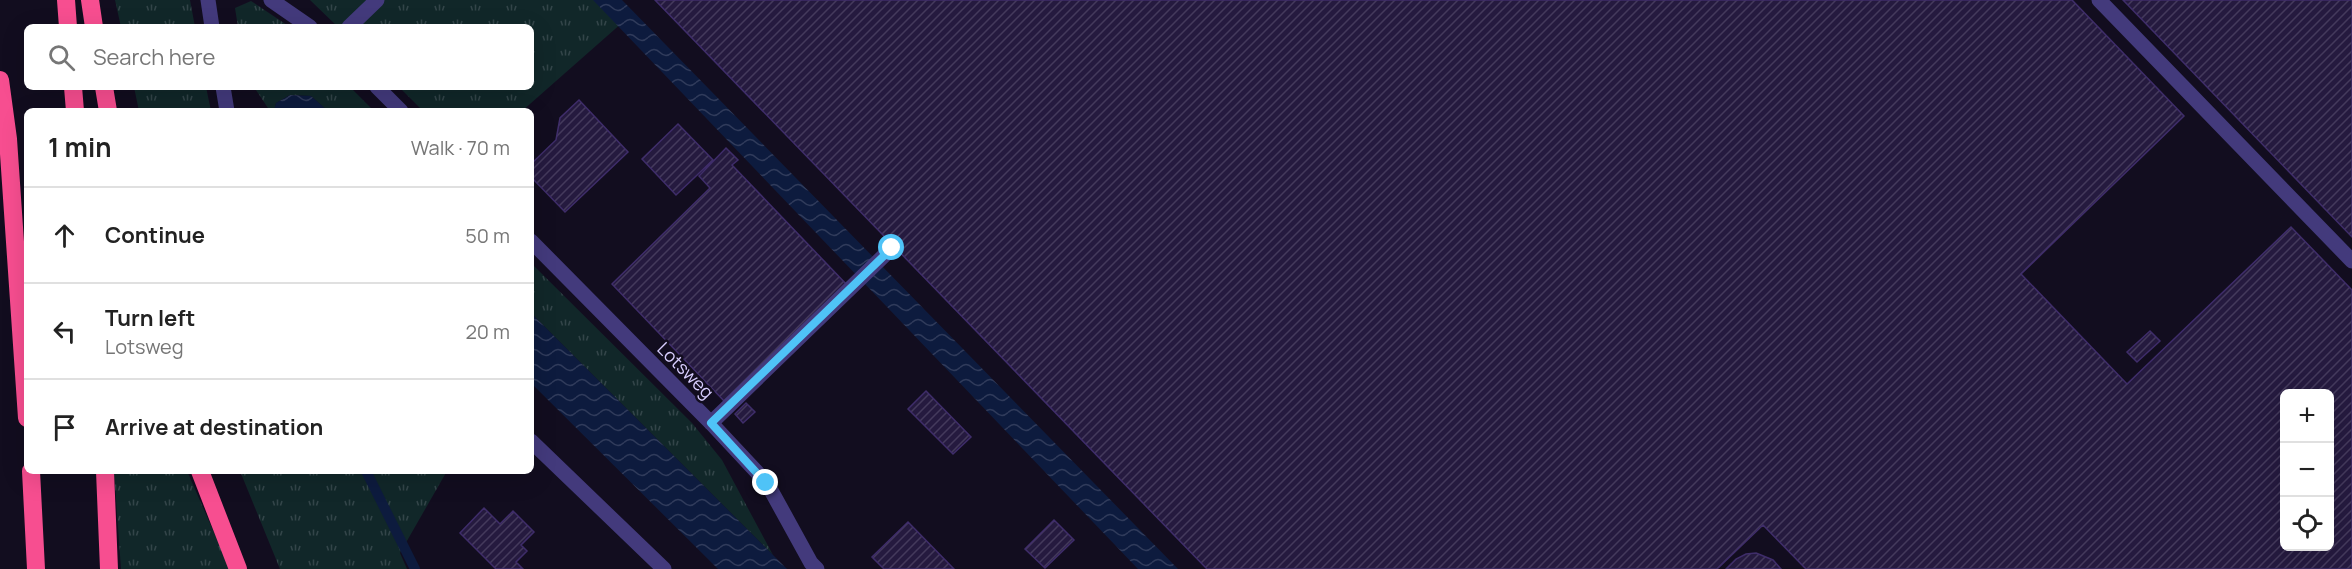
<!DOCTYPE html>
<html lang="en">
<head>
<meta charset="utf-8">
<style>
  body { margin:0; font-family:Manrope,sans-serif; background:#f6f6f6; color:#222 }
  .controls { position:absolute; right:18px; bottom:18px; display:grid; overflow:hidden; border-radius:9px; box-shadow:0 6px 24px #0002 }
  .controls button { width:54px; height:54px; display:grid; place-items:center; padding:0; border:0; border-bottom:2px solid #e0e0e0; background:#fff; color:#222; font:30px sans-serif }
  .stop { position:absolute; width:18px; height:18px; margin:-14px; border:4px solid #4fc3f7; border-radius:50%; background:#fff }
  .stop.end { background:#4fc3f7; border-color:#fff; box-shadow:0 2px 6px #0008 }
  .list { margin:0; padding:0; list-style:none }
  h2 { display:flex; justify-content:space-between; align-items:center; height:78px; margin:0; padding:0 24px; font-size:26px }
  h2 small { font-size:20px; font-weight:400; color:#767676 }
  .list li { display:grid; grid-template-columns:39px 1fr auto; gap:18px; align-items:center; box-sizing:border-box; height:96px; padding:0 24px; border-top:2px solid #e0e0e0 }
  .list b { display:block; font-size:22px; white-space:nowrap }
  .list p { margin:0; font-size:20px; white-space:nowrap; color:#767676 }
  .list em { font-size:20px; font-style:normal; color:#767676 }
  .icon { flex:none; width:33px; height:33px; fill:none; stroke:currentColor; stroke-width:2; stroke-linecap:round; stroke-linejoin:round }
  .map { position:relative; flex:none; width:2352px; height:569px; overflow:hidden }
  .search { position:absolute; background:#fff; box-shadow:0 6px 24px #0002; left:24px; top:24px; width:510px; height:66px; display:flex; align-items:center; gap:15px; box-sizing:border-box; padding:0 21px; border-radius:9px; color:#767676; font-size:22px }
  .panel { position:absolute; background:#fff; box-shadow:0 6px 24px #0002; left:24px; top:108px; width:510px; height:366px; border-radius:9px }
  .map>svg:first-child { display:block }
</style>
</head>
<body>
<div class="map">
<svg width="2352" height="569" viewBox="0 0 2352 569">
  <defs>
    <pattern id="grass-tufts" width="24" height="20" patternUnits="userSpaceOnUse" patternTransform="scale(1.5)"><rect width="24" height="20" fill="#112729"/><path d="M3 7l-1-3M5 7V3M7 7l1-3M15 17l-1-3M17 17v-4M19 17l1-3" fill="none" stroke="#334549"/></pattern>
    <pattern id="water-waves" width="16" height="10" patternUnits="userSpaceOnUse" patternTransform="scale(1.5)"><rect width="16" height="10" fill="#0d1b3e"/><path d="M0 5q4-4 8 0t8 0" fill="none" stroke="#303b5b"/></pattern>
    <pattern id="building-hatch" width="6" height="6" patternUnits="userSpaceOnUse" patternTransform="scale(1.5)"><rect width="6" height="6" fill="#251a3f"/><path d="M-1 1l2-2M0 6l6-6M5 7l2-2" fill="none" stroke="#443a5c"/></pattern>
  </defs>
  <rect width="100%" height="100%" fill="#120d1f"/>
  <path fill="url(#grass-tufts)" d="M115,0H190L195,27H121Z
    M310,0H598L623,22L522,111H423L399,87H531V27H338Z
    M251,1L290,27H238L235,8Z
    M134,87H206L211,111H139Z
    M254,87H350L374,111H328L311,96L290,95L276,103L274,111H270Z
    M531,263L692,423L722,460L773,555L531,313Z
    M114,471H187L230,569H121Z
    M240,471H447L400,553L407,569H280Z"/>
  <path fill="url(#water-waves)" d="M593,0H622L1178,569H1138Z
    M290,95L311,96L328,111H274L276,103Z
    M531,313L787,569H718L531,383Z"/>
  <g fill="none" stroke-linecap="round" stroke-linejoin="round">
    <path stroke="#0d1b3e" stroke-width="10" d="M366,471L415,569"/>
  </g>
  <path fill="url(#building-hatch)" stroke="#3f2d6a" stroke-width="1.5" fill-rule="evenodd" d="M655,0H2072L2184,116L2021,274L2127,384L2291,227L2352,290V569H1806L1763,525L1717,569H1207ZM2284,394H2330V546H2284Z
    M2123,0H2352V237Z
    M579,100L628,152L565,212L531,177V164L556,140L560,118Z
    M678,124L713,160L676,195L642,159Z
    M726,148L738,160L732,165L848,286L725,402L612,284L710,188L699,176Z
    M2150,331L2160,341L2137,362L2127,352Z
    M926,391L971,437L953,454L908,409Z
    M746,403L755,412L743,423L735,414Z
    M484,508L500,524L513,511L534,532L521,545L527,551L516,562L523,569H496L460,533Z
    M1054,520L1074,540L1045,568L1025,549Z
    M908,522L954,569H884L872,557Z
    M1756,553L1773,560L1781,569H1726L1736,559L1746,554Z"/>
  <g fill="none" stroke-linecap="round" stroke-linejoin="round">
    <path stroke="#433a7c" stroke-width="15" d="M2099,0L2352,261
      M349,27L377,0
      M711,423L895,245"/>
    <path stroke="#433a7c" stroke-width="15" d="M208,0L212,27
      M271,0L310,27
      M223,87L227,111
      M377,87L401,111
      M531,241L711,423L767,483L811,563L817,569
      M531,441L664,569"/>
    <path stroke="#f74e90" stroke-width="18" d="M66,0L68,27
      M90,0L94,27
      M0,80L8,139L27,418
      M73,87L75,111
      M104,87L108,111
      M31,471L36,569
      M105,471L109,569
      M200,471L238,569"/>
  </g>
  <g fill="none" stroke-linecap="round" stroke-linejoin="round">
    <path stroke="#4fc3f7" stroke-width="8" d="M766,483L711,423L892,248"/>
  </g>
  <g text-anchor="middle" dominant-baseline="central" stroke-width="5" stroke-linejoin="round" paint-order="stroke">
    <g font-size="18" fill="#d7cdfd" stroke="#120d1f">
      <text transform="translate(686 370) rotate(45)">Lotsweg</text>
    </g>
  </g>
</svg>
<div class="controls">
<button>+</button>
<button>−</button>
<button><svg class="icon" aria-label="locate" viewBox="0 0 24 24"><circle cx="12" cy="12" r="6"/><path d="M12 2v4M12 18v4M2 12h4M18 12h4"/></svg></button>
</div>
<div class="stop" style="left:892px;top:248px"></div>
<div class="stop end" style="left:766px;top:483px"></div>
<div class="search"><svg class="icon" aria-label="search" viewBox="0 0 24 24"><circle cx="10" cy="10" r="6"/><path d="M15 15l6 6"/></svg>Search here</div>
<section class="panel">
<h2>1 min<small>Walk · 70 m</small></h2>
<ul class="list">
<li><svg class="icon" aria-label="ahead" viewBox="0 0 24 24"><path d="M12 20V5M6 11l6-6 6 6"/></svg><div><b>Continue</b></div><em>50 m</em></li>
<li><svg class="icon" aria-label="left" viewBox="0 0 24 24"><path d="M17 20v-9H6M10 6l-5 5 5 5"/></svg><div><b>Turn left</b><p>Lotsweg</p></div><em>20 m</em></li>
<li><svg class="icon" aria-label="arrive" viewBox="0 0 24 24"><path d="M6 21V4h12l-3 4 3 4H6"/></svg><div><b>Arrive at destination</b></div></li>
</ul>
</section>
</div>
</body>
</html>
